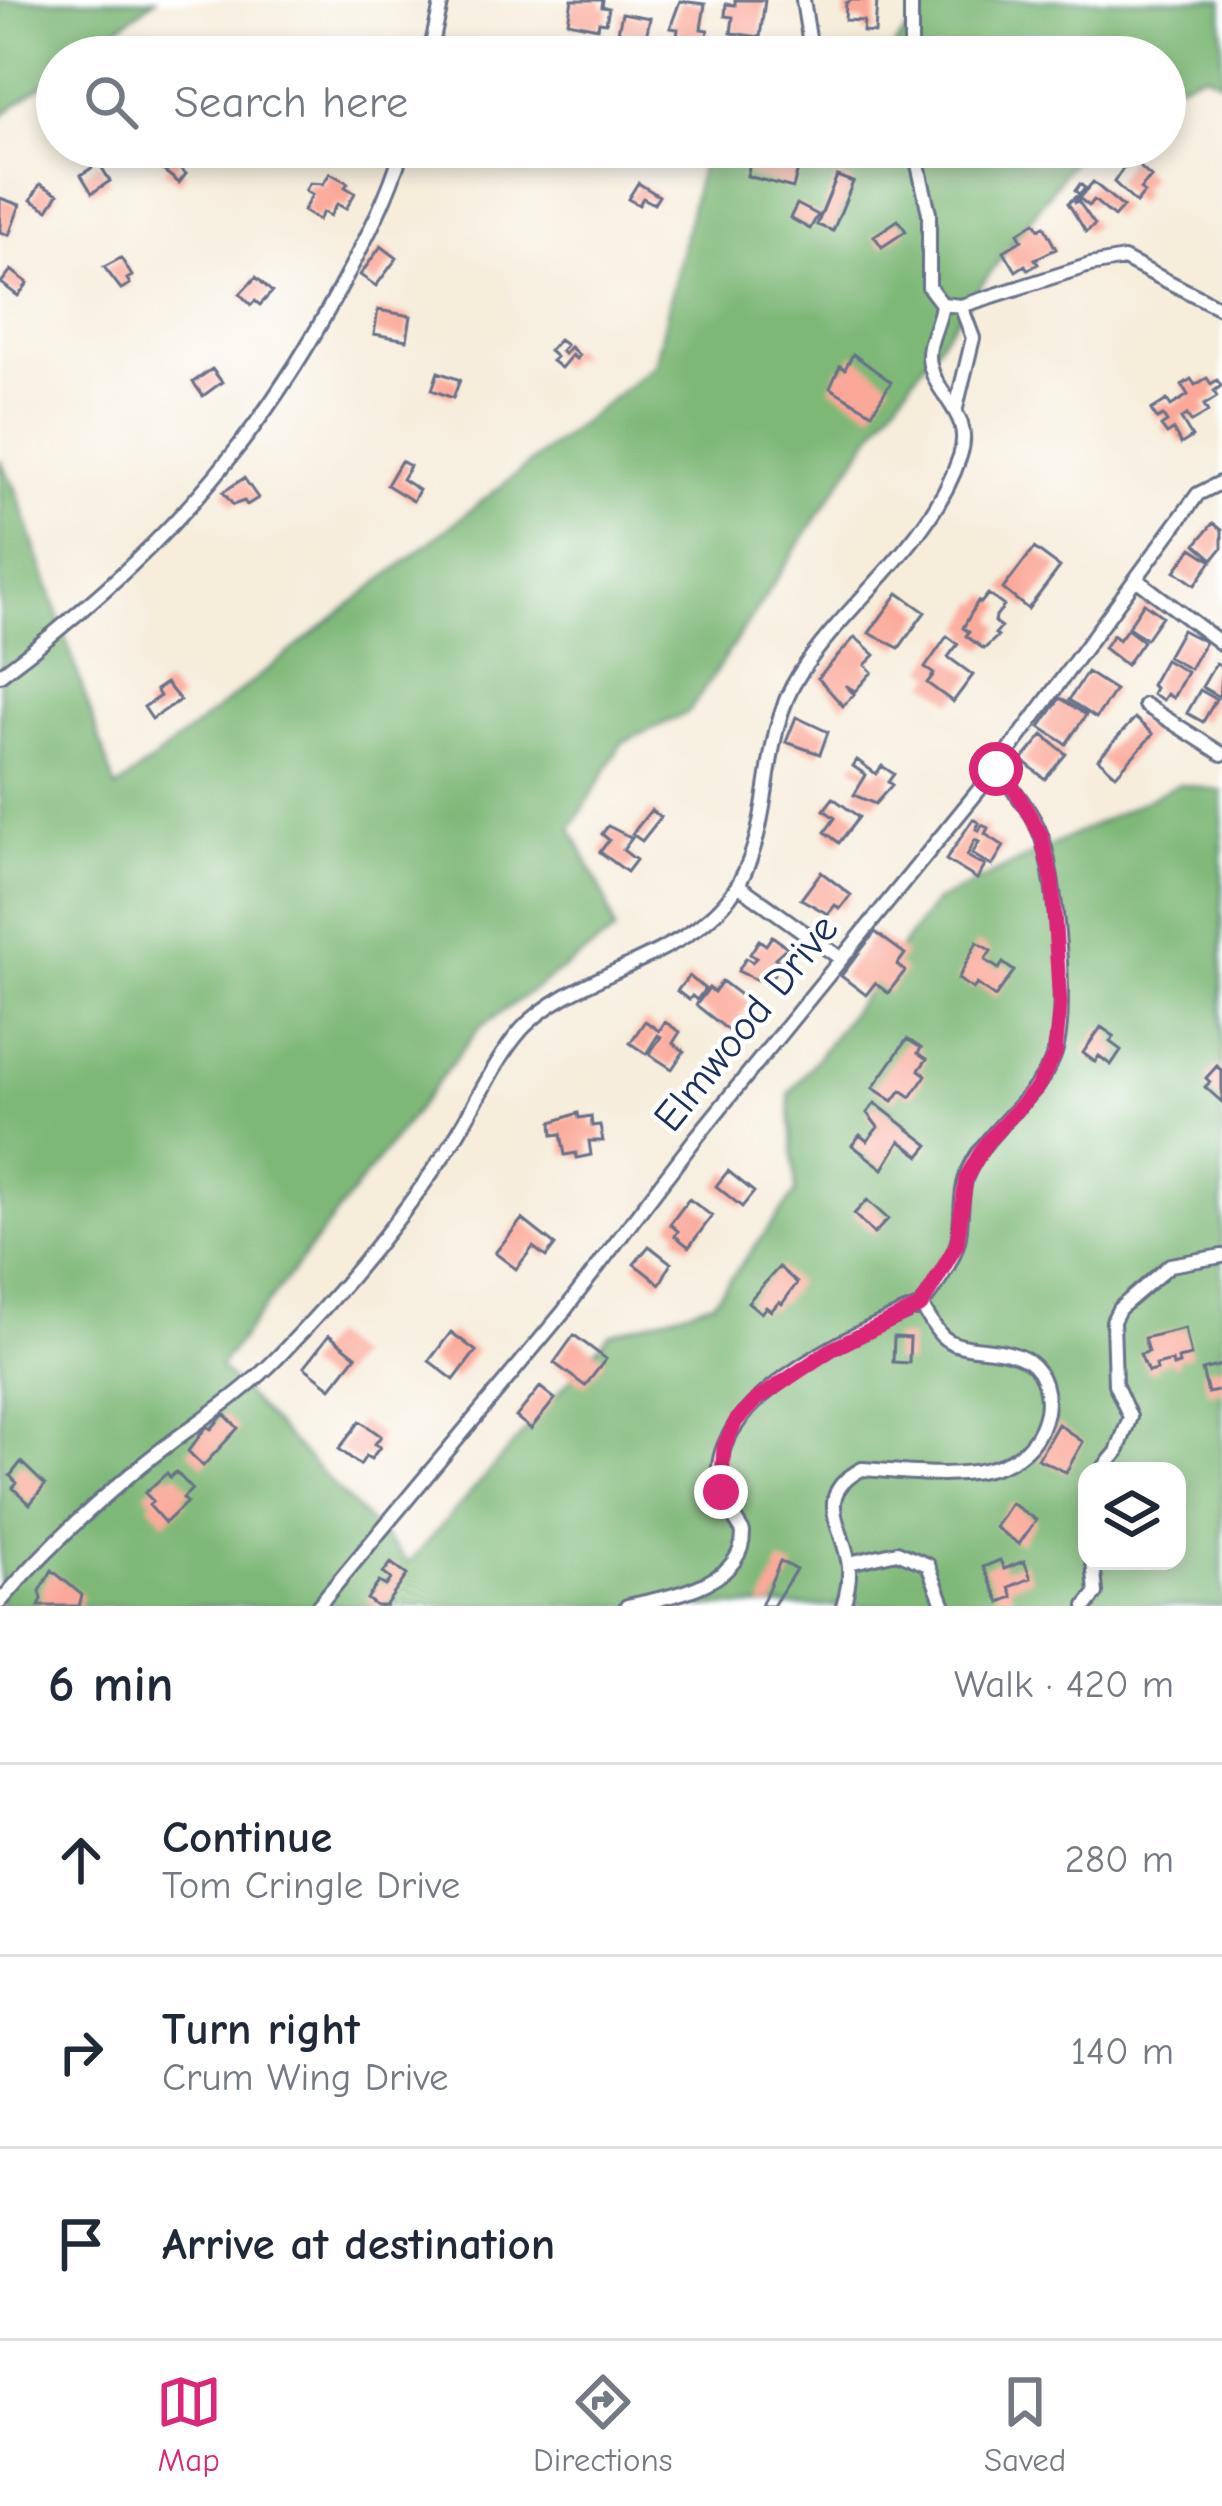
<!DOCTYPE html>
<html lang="en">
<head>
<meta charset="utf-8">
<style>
  body { margin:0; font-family:"Comic Neue",sans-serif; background:#f6f6f7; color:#1f2937 }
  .controls { position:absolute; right:36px; bottom:36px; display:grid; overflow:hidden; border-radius:24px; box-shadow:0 6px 18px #0003 }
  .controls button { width:108px; height:108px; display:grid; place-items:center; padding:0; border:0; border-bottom:3px solid #e0e1e3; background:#fff; color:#1f2937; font:60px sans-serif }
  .stop { position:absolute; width:36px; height:36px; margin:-27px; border:9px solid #db2777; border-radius:50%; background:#fff }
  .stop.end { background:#db2777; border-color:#fff; box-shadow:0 3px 12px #0008 }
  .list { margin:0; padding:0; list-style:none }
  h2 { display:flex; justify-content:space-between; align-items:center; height:156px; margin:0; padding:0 48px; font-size:51px }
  h2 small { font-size:39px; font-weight:400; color:#747a83 }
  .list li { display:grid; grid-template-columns:78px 1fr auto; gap:36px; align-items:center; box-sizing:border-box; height:192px; padding:0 48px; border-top:3px solid #e0e1e3 }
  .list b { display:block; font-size:45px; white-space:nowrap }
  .list p { margin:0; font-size:39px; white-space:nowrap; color:#747a83 }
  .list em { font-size:39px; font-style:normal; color:#747a83 }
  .icon { flex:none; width:66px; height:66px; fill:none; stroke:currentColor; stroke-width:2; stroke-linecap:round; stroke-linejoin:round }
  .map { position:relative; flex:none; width:1222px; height:1606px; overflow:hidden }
  .search { position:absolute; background:#fff; box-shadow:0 6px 18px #0003; left:36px; right:36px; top:36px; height:132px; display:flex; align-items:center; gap:30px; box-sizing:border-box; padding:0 42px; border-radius:66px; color:#747a83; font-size:45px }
  .sheet { height:732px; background:#fff }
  nav { display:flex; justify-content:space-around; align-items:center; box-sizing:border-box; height:168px; border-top:3px solid #e0e1e3; background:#fff; font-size:33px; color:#747a83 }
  nav a { display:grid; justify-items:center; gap:6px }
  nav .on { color:#db2777 }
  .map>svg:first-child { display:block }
</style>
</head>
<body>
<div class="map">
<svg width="1222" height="1606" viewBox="0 0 1222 1606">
  <rect width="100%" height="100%" fill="#fff"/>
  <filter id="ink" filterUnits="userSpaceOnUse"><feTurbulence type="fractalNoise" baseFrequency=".00833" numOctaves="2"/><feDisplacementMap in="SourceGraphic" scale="24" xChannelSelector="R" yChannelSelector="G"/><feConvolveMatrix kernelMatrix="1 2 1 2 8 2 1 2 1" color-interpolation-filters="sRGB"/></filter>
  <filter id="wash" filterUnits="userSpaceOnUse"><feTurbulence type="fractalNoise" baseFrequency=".004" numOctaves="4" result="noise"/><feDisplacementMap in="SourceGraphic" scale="48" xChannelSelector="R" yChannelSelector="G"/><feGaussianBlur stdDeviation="2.7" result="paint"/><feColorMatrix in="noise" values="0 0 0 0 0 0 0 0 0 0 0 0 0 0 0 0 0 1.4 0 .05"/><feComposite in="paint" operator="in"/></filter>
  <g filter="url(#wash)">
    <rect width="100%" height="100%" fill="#f6eddb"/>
    <path fill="#7eb877" stroke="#4c746a" stroke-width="3" fill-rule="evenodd" d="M0,0H155L79,57H57V74L0,117Z
      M931,0H1222V82L1205,73L1165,89V57H886Z
      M729,147H1083L874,431L689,712L622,743L571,829L605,897L615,932L479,1028L219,1367L409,1563L610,1334L713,1302L796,1192L789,1095L935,902L1179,784L1222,791V1606H0V460L16,489L116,789L655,365L704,153ZM1087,1471H1177V1561H1087Z"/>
    <g id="blocks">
      <path fill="#fba898" d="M572,0H603L602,7L609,8L606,23L599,22L598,28L568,22Z
        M735,0H765L760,37L731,33L733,17L725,16L726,4L735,5Z
        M852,0H877L875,33L863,32L864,21L845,20L846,3Z
        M680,1L705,4L701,29L708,30L706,40L677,36L678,29L670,28Z
        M622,13L650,18L646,37L618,32Z
        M167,147H178L186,154L176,165L186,174L179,183L164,171L169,165L159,157Z
        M754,147L787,153L788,147H804L793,188L747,176Z
        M1130,158L1151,177L1140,189L1144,193L1136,203L1114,182Z
        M99,163L110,181L92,193L81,175Z
        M330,173L348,183L345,187L355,193L346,209L337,204L330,216L323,212L318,220L303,211L312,195L305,191L310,183L323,184Z
        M837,176L853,182L833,231L817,225Z
        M1093,182L1123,207L1114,217L1094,200L1089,206L1079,198Z
        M638,183L659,196L654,204L643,198L639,205L628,199Z
        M40,184L58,194L48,210L31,200Z
        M1080,184L1085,188L1074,203L1078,201L1095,225L1086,232L1068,203L1079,194L1075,191Z
        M0,198L20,205L9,235L0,232Z
        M797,204L818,215L810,229L790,218Z
        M898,220L906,231L882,247L874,236Z
        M1035,222L1039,229L1044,226L1056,249L1035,259L1038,264L1028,270L1025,265L1016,271L1004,251L1022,240L1018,233Z
        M381,246L397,258L376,286L360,275Z
        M121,258L132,276L127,279L130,284L121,289L104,267Z
        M11,270L28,283L18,296L1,283Z
        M256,277L272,292L260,305L255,301L251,305L240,294Z
        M378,310L411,316L407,340L374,334Z
        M559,340L566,345L561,351L564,354L570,347L579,355L576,359L572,355L561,368L552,361L556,357L549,351Z
        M853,354L891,382L872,413L830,388L840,366L845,369Z
        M212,369L222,382L203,396L193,382Z
        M438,372L460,380L453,398L432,390Z
        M1207,378L1211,384L1217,380L1221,386L1214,391L1217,397L1204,405L1208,412L1191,422L1187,415L1181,419L1192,437L1181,444L1173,430L1167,434L1161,426L1167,422L1163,416L1157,419L1151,410L1167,400L1171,406L1188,395L1182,385L1191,379L1195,385Z
        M401,461L410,466L402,479L419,490L413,501L387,485Z
        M244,478L258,498L247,505L244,501L233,505L223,492Z
        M1213,523L1222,530V548L1213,559L1196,544Z
        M1034,548L1060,567L1028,609L1003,589Z
        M1192,548L1212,561L1195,585L1175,571Z
        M898,593L925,612L899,648L869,633Z
        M988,594L1004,606L996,616L995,622L1001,627L995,634L998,636L984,649L966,636L969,632L963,628L978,601L981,603Z
        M1144,603L1162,616L1146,639L1128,627Z
        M1127,629L1143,641L1126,665L1104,648L1113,635L1119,640Z
        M1182,630L1205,642L1190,669L1167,657Z
        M947,636L958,644L948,657L973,675L953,702L927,683L934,674L925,668Z
        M855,637L875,655L865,665L872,672L855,691L845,685L854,694L843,706L818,678Z
        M1165,660L1187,672L1173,698L1167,694L1163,700L1152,694L1155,688L1151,685Z
        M1216,663L1222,666L1219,697L1202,687Z
        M1087,672L1115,690L1096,718L1069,700Z
        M166,683L180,700L152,719L144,707L160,696L156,690Z
        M1200,690L1216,699L1203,722L1187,713Z
        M1060,698L1086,715L1066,744L1040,727Z
        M796,717L828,732L820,754L786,742Z
        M1135,718L1153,734L1116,775L1098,759Z
        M1043,735L1066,754L1045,779L1022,760Z
        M857,760L876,774L882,766L894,774L888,782L892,785L875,804L854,795L866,775L853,766Z
        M833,798L859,817L839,843L825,832L835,818L824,810Z
        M651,810L661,817L642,841L632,834Z
        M973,819L979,823L976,829L979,831L982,825L988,828L985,834L1004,846L992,866L972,854L979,842L975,840L967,856L985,866L977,879L946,860Z
        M608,826L632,838L623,850L636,860L627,872L600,852L609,840L602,834Z
        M821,872L851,895L840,909L835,905L828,914L801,899Z
        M875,932L905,954L897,965L905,971L888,993L875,983L866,995L841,976Z
        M772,936L787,947L775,958L781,963L772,977L764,971L757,980L738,971L746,958L752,962L756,958L750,954L759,940L766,945Z
        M977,942L991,951L985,960L999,969L1003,963L1014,971L995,997L977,984L973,989L958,979Z
        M689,976L705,989L697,1000L692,996L689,1000L677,991Z
        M722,981L751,1003L729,1031L696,1005L709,988L714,992Z
        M645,1021L659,1031L665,1022L680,1032L673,1043L684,1051L672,1069L649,1054L661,1037L658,1035L646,1054L630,1043Z
        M1101,1027L1114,1036L1110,1042L1121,1050L1111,1065L1099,1056L1095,1062L1083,1053Z
        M907,1039L921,1048L918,1053L927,1059L919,1070L926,1075L911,1097L901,1090L893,1101L873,1088Z
        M1217,1066L1222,1071V1102L1205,1087L1210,1082L1206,1078Z
        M875,1103L929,1145L920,1156L900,1141L883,1169L852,1145L860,1135L867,1141L878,1127L867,1113Z
        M578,1113L579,1118L591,1116L592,1126L600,1125L603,1141H589L591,1155L577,1158L576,1153L565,1155L561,1134L553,1135L552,1122Z
        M728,1171L754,1192L742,1207L716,1186Z
        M689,1199L712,1216L689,1247L675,1236L678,1231L670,1224Z
        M867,1200L888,1219L874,1234L854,1214Z
        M522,1219L555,1245L546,1257L533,1247L516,1269L495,1253Z
        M649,1246L671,1263L660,1284L634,1264Z
        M779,1267L797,1283L782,1304L779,1302L771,1311L766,1307L761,1313L748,1302Z
        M1185,1328L1191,1356L1178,1359L1179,1364L1173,1366L1172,1361L1156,1365L1157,1370L1148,1372L1140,1354L1148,1352L1144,1338Z
        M451,1332L476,1351L454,1380L429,1361Z
        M329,1335L356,1356L331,1388L304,1367Z
        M574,1335L606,1359L585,1386L554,1363Z
        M894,1337L910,1338L909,1363L893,1362Z
        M1222,1365V1390L1208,1393L1202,1370Z
        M540,1387L555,1399L531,1429L516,1417Z
        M224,1414L238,1428L203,1466L188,1451L207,1426L211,1429Z
        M360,1421L381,1436L375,1444L380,1447L371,1459L366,1456L360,1465L339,1449Z
        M1058,1424L1083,1442L1066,1472L1038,1459Z
        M21,1462L45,1485L30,1504L13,1488L17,1483L10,1476Z
        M176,1472L192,1489L183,1498L187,1502L165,1523L149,1505L153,1501L145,1493L167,1473L170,1477Z
        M1011,1503L1036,1520L1019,1544L995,1527Z
        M1000,1560L1004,1569L1024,1561L1031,1578L1009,1587L1013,1597L1000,1602L983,1567Z
        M780,1561L796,1569L773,1606H761Z
        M391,1563L407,1575L385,1606H376L367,1599L379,1582L386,1586L391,1579L383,1573Z
        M52,1570L82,1595L79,1606H39L42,1599L40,1591Z"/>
    </g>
  </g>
  <g filter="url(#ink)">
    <use href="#blocks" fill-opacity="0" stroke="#68728a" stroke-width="3"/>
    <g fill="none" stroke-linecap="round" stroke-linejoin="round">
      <g stroke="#68728a" stroke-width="18">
        <path id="street" d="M803,0L812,57
          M429,57L442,0
          M911,57V0
          M942,304L961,306L1090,265L1124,259L1222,309
          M956,408L973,338L961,306
          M1136,579L1222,644
          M0,675C148,565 254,451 340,288C365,241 388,198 403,147
          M1145,705L1222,754
          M738,885L840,958
          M1101,1471L1117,1452L1130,1417L1115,1384L1113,1321L1119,1309L1170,1265L1222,1256
          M849,1563L897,1552L928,1565L944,1606
          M0,1602C40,1555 89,1509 137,1469C183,1430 237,1400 279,1356C339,1294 397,1225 446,1152C473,1113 490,1065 522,1029C576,970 695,960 739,883C775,819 759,737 799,675C847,600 931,545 960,456C974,415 938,399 930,365C925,344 940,325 942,304L929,287V213L914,147
          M318,1606L564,1311L695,1139L996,769L1198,494L1222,482
          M627,1606C667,1597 744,1586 743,1532C736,1520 724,1505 721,1491C698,1404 857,1330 921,1306
          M843,1606C847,1593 850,1580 849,1566C844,1526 811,1496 862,1469C922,1472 1029,1494 1046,1412C1049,1394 1044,1373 1029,1362C1002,1343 962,1355 942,1336C934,1328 928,1315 921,1306C935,1287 952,1264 958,1241C963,1221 959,1197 966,1177C983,1130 1034,1104 1053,1058C1070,1019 1056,879 1042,838C1033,812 1013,789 996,769
          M1086,1606L1096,1593L1093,1561"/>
      </g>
      <use href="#street" stroke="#fff" stroke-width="12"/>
    </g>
  </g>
  <g fill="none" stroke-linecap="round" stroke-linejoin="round" filter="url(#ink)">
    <path stroke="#db2777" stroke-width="15" d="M721,1492L724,1447L736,1421L756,1400L832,1349L921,1306L957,1244L966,1178L986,1143L1037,1088L1055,1054L1060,1004L1052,880L1041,835L1017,793L996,769"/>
  </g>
  <g text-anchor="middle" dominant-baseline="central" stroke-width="9" stroke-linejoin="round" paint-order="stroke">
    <g font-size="42" fill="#1b2f5e" stroke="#fff">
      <text transform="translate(746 1023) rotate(-51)">Elmwood Drive</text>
    </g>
  </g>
</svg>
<div class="controls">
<button><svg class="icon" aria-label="layers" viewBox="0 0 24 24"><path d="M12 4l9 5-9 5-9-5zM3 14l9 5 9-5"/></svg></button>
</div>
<div class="stop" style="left:996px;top:769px"></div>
<div class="stop end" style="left:721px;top:1492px"></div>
<div class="search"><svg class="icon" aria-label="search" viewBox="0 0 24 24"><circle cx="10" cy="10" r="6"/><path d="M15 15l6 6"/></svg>Search here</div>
</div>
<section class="sheet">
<h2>6 min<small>Walk · 420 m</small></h2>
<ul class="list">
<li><svg class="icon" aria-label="ahead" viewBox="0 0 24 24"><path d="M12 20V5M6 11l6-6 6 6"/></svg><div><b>Continue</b><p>Tom Cringle Drive</p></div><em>280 m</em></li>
<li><svg class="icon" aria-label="right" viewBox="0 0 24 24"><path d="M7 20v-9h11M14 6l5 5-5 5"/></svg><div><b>Turn right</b><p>Crum Wing Drive</p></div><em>140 m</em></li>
<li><svg class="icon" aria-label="arrive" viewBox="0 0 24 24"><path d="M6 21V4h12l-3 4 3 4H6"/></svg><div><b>Arrive at destination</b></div></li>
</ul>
</section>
<nav>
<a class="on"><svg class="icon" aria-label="map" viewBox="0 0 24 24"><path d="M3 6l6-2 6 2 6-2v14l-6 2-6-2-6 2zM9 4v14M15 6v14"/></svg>Map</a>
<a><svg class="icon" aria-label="directions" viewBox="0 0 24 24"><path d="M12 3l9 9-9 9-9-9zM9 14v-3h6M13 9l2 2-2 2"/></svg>Directions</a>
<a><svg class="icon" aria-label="saved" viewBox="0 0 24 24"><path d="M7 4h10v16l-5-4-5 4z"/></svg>Saved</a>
</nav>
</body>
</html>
